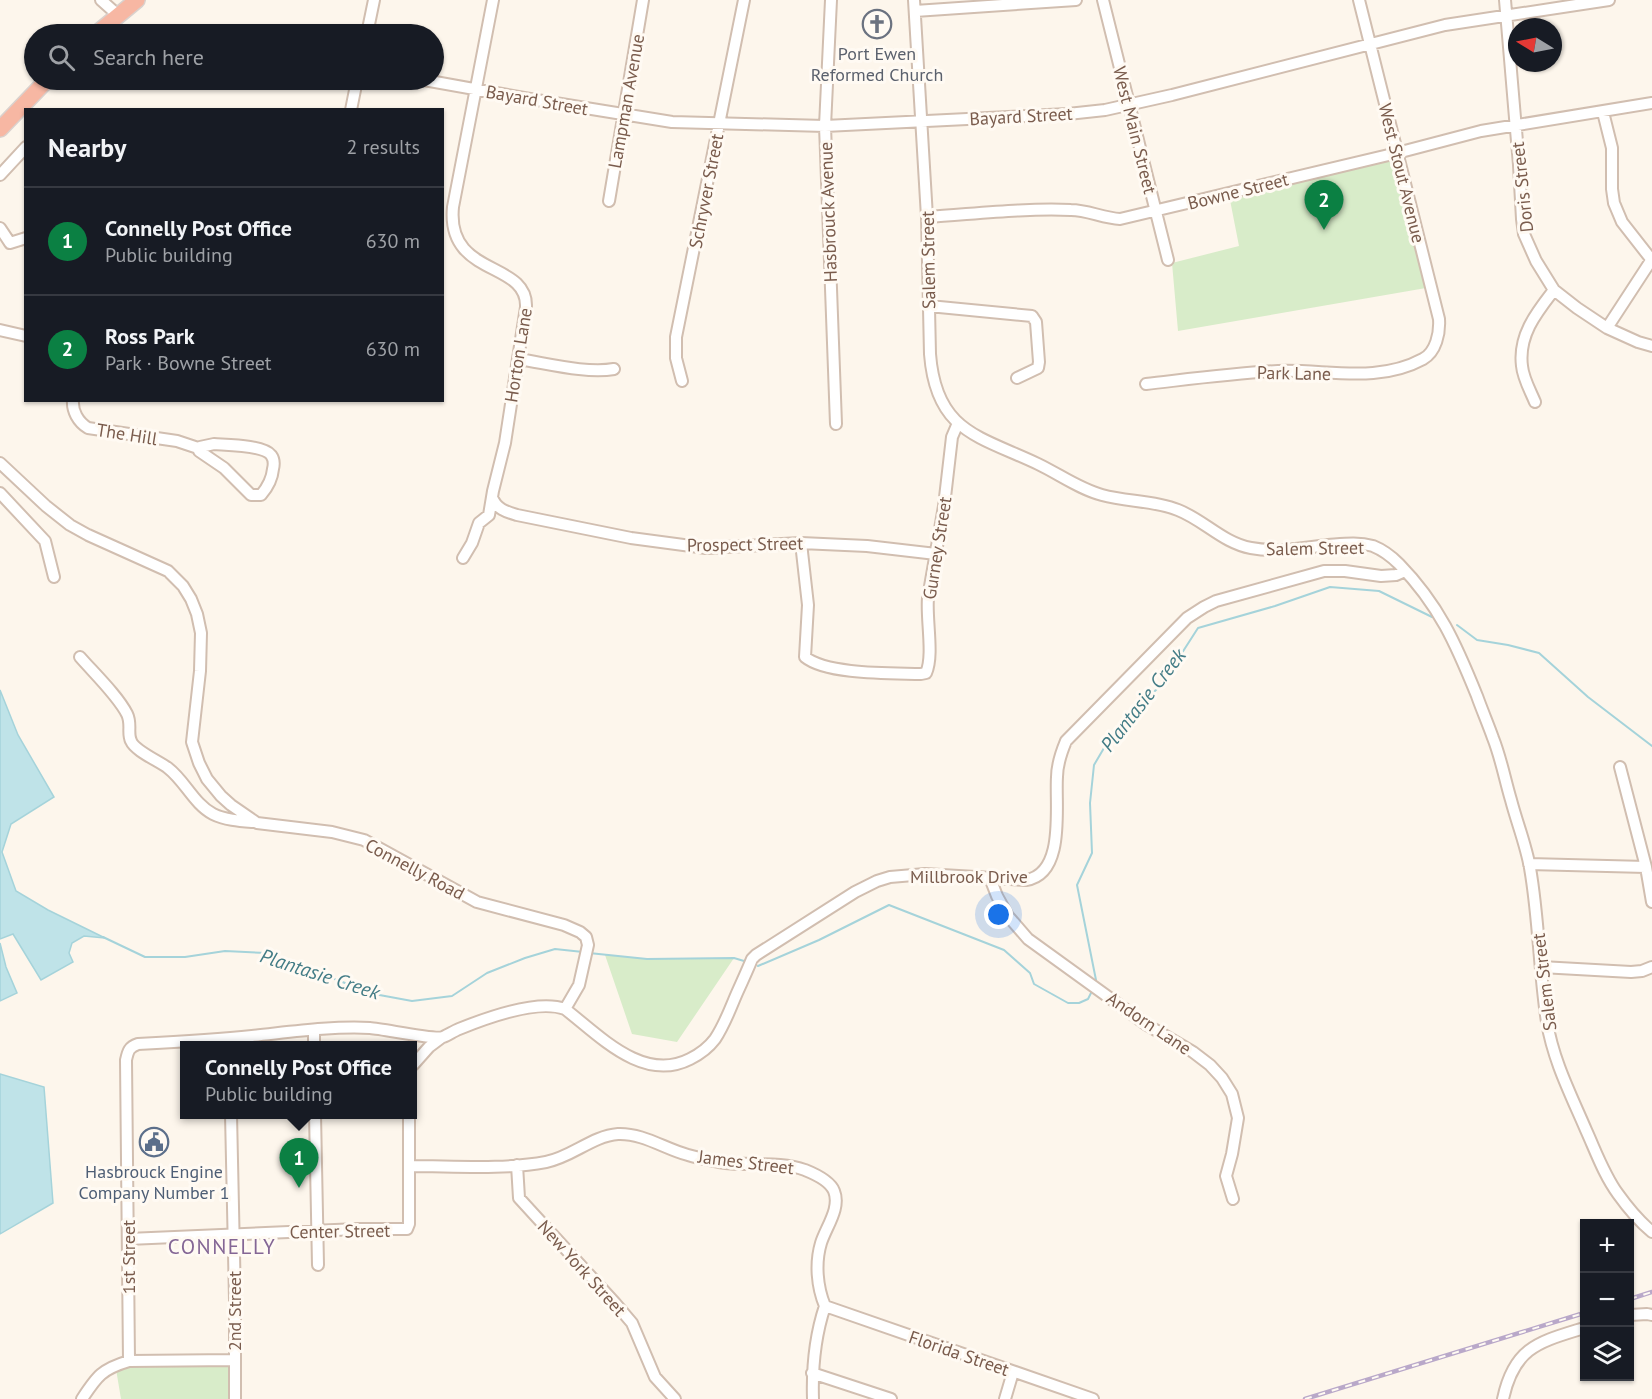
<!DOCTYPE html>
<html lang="en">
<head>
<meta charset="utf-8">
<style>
  body { margin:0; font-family:"PT Sans",sans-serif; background:#20242c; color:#f1f3f6 }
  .controls { position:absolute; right:18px; bottom:18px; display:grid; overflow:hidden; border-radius:0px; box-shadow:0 2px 4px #0004 }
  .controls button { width:54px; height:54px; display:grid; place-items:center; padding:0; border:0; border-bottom:2px solid #363941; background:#171b24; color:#f1f3f6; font:30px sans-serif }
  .compass { position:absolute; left:1508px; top:18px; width:54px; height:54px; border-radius:50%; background:#171b24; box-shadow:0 2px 4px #0004; rotate:280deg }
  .you { position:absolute; left:999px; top:915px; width:21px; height:21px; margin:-15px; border:4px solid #fff; border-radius:50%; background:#1a73e8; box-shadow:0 0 0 9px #1a73e833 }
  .badge { display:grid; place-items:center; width:39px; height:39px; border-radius:50%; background:#0b8043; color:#fff; font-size:20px; font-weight:700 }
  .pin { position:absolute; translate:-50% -50px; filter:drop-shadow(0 2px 3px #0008) }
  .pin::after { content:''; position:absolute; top:32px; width:21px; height:18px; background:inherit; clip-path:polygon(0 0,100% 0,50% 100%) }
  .popup { position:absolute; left:180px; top:1041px; width:237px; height:78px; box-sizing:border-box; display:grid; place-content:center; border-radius:0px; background:#171b24; filter:drop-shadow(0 2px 4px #0005); font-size:20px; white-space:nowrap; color:#9ea1a6 }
  .popup b { font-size:22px; color:#f1f3f6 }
  .popup::after { content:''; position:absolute; left:50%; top:100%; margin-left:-12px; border:12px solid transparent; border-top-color:#171b24 }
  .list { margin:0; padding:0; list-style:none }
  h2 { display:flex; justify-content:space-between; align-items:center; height:78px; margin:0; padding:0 24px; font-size:26px }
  h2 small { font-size:20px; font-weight:400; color:#9ea1a6 }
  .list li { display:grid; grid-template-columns:39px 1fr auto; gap:18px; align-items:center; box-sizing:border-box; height:108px; padding:0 24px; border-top:2px solid #363941 }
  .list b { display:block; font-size:22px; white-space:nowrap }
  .list p { margin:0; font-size:20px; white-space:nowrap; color:#9ea1a6 }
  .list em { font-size:20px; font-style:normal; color:#9ea1a6 }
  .icon { flex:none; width:33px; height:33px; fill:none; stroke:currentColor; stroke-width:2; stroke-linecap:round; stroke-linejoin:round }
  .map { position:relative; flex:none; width:1652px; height:1399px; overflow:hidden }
  .search { position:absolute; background:#171b24; box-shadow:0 2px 4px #0004; left:24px; top:24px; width:420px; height:66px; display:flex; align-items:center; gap:15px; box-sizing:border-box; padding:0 21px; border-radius:33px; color:#9ea1a6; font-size:22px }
  .panel { position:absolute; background:#171b24; box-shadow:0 2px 4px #0004; left:24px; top:108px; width:420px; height:294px; border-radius:0px }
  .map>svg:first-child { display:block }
</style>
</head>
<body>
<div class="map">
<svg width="1652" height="1399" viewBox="0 0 1652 1399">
  <rect width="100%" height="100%" fill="#fdf6ec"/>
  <path fill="#d8ecc9" d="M1385,160L1395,164L1426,288L1178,331L1172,263L1239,246L1230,200Z
    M605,955L647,959L734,958L677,1042L632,1034Z
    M131,1363L228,1364V1399H121L116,1369Z"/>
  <path fill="#bfe3e8" stroke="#a5d3da" stroke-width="1.5" d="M0,690L18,735L54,797L11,824L2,852L16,891L48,910L105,938L84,936L72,943L69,953L73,962L41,980L13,934L0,939Z
    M0,943L6,967L17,993L0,1001Z
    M0,1074L44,1087L53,1203L0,1234Z"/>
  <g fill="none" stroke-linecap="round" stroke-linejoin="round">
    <path stroke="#a5d3da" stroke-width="2" d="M1457,625L1477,640L1508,645L1539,653L1588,697L1652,746
      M103,937L145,957H185L225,951L266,953L374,994L412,1001L452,996L487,973L525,958L555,949L583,952
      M589,953L647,959L734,958L744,961
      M758,966L819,940L889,905L1004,950L1030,973L1034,984L1068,1003H1079L1088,999L1092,991
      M1096,980L1077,885L1092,853L1090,803L1094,765L1114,731L1162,684L1198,628L1275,606L1330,587L1379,591L1432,617"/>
    <g stroke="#d1beb0" stroke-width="14">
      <path id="minor" d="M101,0L119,16
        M831,0L825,126L836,424
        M914,0L927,217L930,354C936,432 979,436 1038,464C1059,474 1079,489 1102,495C1127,502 1153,500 1178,510C1204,520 1223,543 1251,548C1277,553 1303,548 1328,545C1343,544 1358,542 1373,546C1383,550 1392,557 1399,564C1439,605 1456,644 1477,696C1482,710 1488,724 1493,738C1501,758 1505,780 1511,800C1517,823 1526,845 1530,868C1539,919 1539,971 1547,1022C1553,1060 1571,1095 1586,1130C1596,1152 1604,1175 1618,1194C1628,1208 1639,1221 1652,1232
        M1103,0L1168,260
        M1505,0L1519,165L1522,219L1524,234L1536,261L1554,290L1577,308L1607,328L1638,342L1652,346
        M915,11L1076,0
        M367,34L374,0
        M424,80L524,98L672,122L825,126L1068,114L1105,110L1172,95L1445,25L1609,0
        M351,110L357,80
        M1603,112L1612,148V189L1614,203L1622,222L1651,259
        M0,175L26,147
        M609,201L643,0
        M927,217C975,214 1023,208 1071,210C1087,210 1103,218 1120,219L1397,153L1481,131L1652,103
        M0,228L10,243L26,238
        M929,306L1032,316L1036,322L1039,362L1038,368L1017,378
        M1607,328L1652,259
        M0,330L26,336
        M518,359C546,363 586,374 614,369
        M682,381L676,358V337L744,0
        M1146,384C1190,379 1234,373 1278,371C1326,369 1377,384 1423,359C1436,352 1440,333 1439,319L1359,0
        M73,400C72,411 78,422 88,428L177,441L198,448
        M1535,402C1530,390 1523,378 1522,366C1518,335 1537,312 1554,290
        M214,444C227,445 263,445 271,455C274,459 274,465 273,469C272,480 267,488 261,495H251L224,468L199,451L198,448L200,447Z
        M0,463L46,506L70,525L88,535L168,571L183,586L191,599L197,614L201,633L200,671L192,742L199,763L207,779L221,796L231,805L257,823L332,832L364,840L477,902L564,925L580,932L586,937L588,945L579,985L565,1009
        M0,493L45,541L54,577
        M492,497C496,509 507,512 517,515L631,538L706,548L801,543L867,546L936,554
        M801,543L808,605L805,657C827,675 893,673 921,674L926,673C934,656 926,619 928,598L944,506L952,437L958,423
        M463,558L472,543L479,523L489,515L493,491L505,443L526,307C528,260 446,278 453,207L493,0
        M80,657C94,673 118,696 127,714C132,724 127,733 131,741C135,751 159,761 168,768C185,781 194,804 213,814C225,820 240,821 253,822
        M1620,767L1646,867L1652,902
        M1529,864L1646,867
        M990,878L997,896L1008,916L1028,939L1147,1025L1193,1052L1210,1065L1222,1078L1232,1094L1238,1118L1232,1154L1226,1176L1233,1199
        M1541,967L1631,972L1642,971L1652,967
        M314,1030V1046
        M413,1065L429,1047L441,1038
        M231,1114L235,1300V1399
        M315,1114L318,1265
        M517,1165L519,1198L615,1303L632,1323L655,1377L675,1399
        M410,1166C454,1166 502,1170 546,1162C572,1157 592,1136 618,1134C643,1133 665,1149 688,1155C698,1158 709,1160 719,1162C748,1167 777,1160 805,1170C815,1174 830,1181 834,1191C841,1208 826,1227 821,1243C815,1263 817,1287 825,1306C815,1336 812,1368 813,1399
        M128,1239L358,1229H407L409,1224V1114
        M825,1306L1093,1399
        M1630,1315L1647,1314L1652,1315
        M129,1361L126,1060C128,1051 129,1047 138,1044C176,1042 214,1040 252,1036C291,1032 331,1026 370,1028C384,1029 435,1040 443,1037C448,1035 454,1031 459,1029C486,1018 537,999 565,1009C600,1036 643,1083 690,1059C700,1054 709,1047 715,1039C725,1024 730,1009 737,993C742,982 747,971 752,959L756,955L855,892L877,881L890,877L925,874L1026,880C1066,874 1055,805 1057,777C1057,764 1061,753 1066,741L1187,618L1204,607L1216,601L1324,571H1345L1381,576L1396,575L1405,571
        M812,1373L891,1399
        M82,1399C97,1376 102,1369 129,1361L235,1360
        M1005,1399L1013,1372
        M1503,1399C1514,1347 1539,1342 1584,1328"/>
    </g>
    <g stroke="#dad1cd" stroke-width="18">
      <path id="highway" d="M96,34L137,0
        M0,129L47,80"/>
    </g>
    <use href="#minor" stroke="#fff" stroke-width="10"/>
    <use href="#highway" stroke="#f7b7a3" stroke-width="15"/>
    <g stroke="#b9a8c9" stroke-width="4.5">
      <path id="rail" d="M1630,1299L1652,1292
        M1305,1399L1584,1313"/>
    </g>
    <use href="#rail" stroke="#fffaf3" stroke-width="2" stroke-dasharray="7" stroke-linecap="butt"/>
  </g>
  <defs>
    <g id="church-ring" transform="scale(1.5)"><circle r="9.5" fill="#fffaf3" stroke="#6b7280" stroke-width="1.5"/><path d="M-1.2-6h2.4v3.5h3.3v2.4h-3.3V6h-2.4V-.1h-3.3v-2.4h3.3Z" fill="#6b7280"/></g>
    <g id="civic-ring" transform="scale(1.5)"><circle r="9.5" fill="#fffaf3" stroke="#5c6f8a" stroke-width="1.5"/><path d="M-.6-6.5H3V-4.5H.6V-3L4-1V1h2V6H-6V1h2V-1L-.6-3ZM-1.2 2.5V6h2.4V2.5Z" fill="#5c6f8a"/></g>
  </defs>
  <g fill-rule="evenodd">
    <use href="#church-ring" x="877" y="24"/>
    <use href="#civic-ring" x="154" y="1142"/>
  </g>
  <g text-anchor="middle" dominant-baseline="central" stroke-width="6" stroke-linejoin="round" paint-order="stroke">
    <g font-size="18" fill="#5b616d" stroke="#fffaf3">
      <text x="877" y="53">Port Ewen<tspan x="877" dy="21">Reformed Church</tspan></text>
    </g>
    <g font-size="18" fill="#7a5c4d" stroke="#fffaf3">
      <text transform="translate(537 100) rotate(10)">Bayard Street</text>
      <text transform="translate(626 101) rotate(-80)">Lampman Avenue</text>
      <text transform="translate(1021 116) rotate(-3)">Bayard Street</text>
      <text transform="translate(1135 130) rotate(76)">West Main Street</text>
      <text transform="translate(1402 173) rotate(76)">West Stout Avenue</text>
      <text transform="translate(1522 187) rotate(-96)">Doris Street</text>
      <text transform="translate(706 191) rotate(-79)">Schryver Street</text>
      <text transform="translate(1238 191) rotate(-14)">Bowne Street</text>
      <text transform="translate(828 212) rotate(-92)">Hasbrouck Avenue</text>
      <text transform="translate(928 260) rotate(-91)">Salem Street</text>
      <text transform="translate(518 355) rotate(-81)">Horton Lane</text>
      <text transform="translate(1294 373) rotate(1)">Park Lane</text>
      <text transform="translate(127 434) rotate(9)">The Hill</text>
      <text transform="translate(745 544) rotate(-1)">Prospect Street</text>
      <text transform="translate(937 548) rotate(-81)">Gurney Street</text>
      <text transform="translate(1315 548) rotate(-1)">Salem Street</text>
      <text transform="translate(415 869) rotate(28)">Connelly Road</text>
      <text x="969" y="876">Millbrook Drive</text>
      <text transform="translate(1544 982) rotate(-97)">Salem Street</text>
      <text transform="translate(1149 1023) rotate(34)">Andorn Lane</text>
      <text transform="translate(746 1162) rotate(7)">James Street</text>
      <text transform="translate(340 1231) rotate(-1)">Center Street</text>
      <text transform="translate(128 1257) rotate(-90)">1st Street</text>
      <text transform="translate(582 1268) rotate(48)">New York Street</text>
      <text transform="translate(234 1311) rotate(-90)">2nd Street</text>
      <text transform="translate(959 1353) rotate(19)">Florida Street</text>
    </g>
    <g font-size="18" fill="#4e5e75" stroke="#fffaf3">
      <text x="154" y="1171">Hasbrouck Engine<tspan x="154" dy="21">Company Number 1</tspan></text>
    </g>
    <g font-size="20" font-style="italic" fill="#437c86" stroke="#fffaf3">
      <text transform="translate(1143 700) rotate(-52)">Plantasie Creek</text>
      <text transform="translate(320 974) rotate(18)">Plantasie Creek</text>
    </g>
    <g font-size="21" letter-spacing="1.5" fill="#846695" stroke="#fffaf3">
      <text x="222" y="1246">CONNELLY</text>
    </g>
  </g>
</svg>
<div class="controls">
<button>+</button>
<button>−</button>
<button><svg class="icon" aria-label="layers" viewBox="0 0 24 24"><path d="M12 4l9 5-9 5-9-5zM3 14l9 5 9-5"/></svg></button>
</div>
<svg class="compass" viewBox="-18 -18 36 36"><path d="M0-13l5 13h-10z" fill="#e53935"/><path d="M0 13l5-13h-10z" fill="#9ea1a6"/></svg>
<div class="you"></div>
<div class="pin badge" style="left:299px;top:1188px">1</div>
<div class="popup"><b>Connelly Post Office</b>Public building</div>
<div class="pin badge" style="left:1324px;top:230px">2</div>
<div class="search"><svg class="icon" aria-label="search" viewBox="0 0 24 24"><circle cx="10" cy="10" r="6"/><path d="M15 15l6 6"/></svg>Search here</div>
<section class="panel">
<h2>Nearby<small>2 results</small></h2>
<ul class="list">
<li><span class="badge">1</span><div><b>Connelly Post Office</b><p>Public building</p></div><em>630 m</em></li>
<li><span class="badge">2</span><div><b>Ross Park</b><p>Park · Bowne Street</p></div><em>630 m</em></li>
</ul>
</section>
</div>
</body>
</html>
